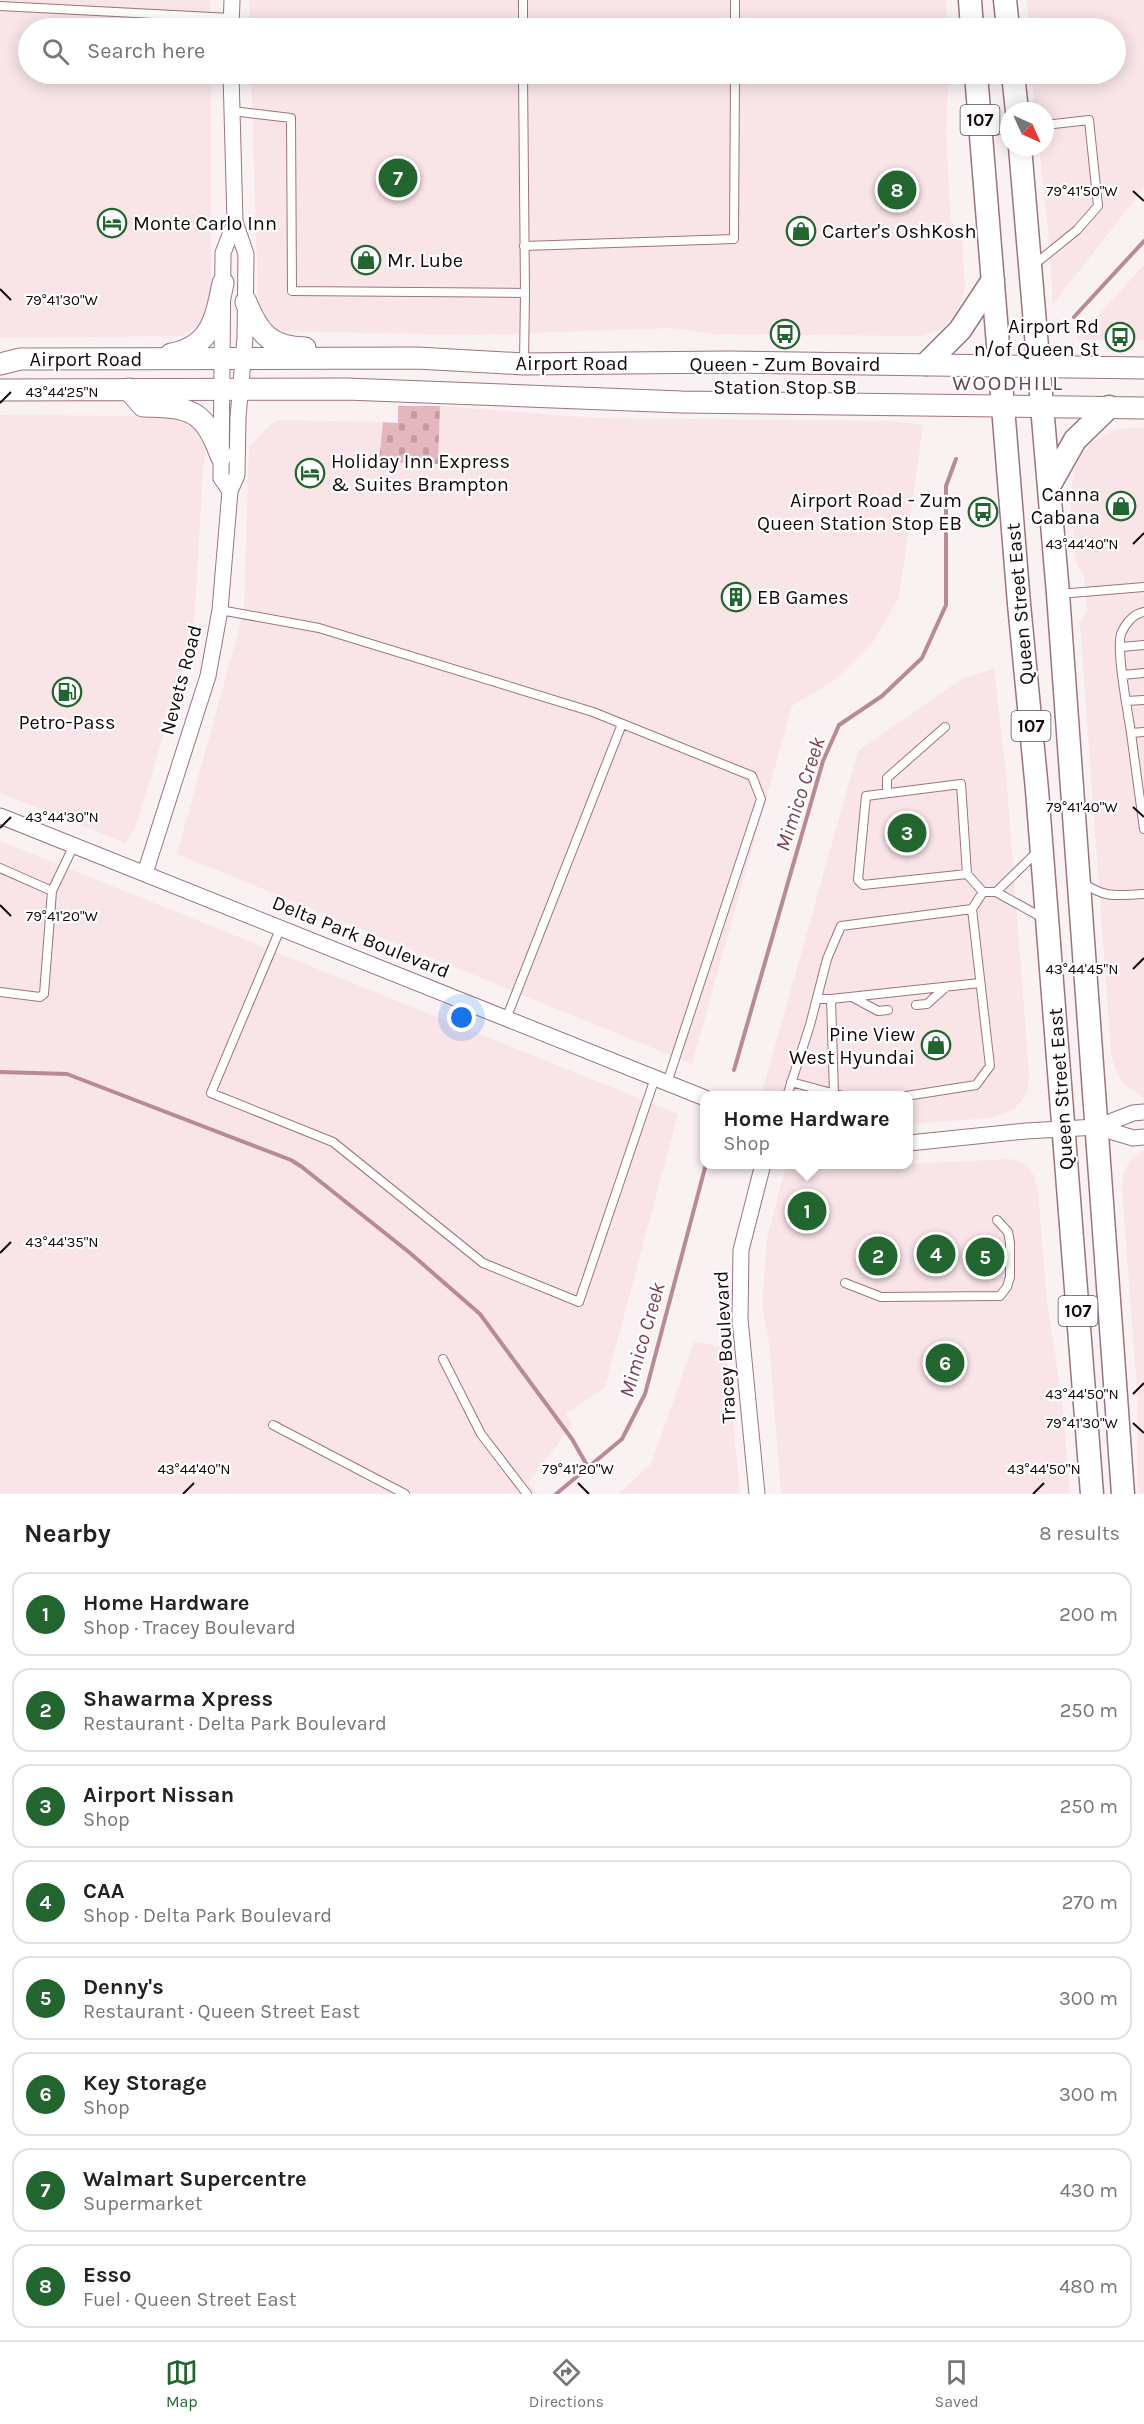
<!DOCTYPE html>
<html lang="en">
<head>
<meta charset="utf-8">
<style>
  body { margin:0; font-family:Karla,sans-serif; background:#f2f2f2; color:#222 }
  .compass { position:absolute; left:1000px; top:102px; width:54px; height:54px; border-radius:50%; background:#fff; box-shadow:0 3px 15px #0003; rotate:135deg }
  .you { position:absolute; left:462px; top:1018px; width:21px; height:21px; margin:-15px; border:4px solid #fff; border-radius:50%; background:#1a73e8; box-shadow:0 0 0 9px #1a73e833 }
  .badge { display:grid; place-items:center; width:39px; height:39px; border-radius:50%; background:#23652f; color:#fff; font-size:20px; font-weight:700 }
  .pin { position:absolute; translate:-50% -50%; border:3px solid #fff; box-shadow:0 2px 6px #0006 }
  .popup { position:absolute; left:700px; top:1091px; width:213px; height:78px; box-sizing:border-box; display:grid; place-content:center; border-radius:12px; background:#fff; filter:drop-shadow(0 2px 4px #0005); font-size:20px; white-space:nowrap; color:#767676 }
  .popup b { font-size:22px; color:#222 }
  .popup::after { content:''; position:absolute; left:50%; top:100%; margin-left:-12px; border:12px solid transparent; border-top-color:#fff }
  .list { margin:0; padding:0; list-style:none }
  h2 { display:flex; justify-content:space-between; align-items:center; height:78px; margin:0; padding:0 24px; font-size:26px }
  h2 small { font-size:20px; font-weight:400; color:#767676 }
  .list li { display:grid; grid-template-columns:39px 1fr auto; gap:18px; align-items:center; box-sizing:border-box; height:84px; margin:0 12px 12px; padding:0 12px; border:2px solid #e0e0e0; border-radius:18px }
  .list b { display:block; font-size:22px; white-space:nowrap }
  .list p { margin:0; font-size:20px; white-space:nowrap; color:#767676 }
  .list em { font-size:20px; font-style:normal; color:#767676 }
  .icon { flex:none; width:33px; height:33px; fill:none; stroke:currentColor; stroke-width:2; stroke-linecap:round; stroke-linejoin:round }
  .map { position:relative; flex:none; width:1144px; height:1494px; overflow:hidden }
  .search { position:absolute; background:#fff; box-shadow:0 3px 15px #0003; left:18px; right:18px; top:18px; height:66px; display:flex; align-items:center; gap:15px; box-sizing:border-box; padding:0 21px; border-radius:33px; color:#767676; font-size:22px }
  .sheet { height:846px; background:#fff }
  nav { display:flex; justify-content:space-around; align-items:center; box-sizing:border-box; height:84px; border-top:2px solid #e0e0e0; background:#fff; font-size:16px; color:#767676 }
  nav a { display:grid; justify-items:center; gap:3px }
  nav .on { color:#23652f }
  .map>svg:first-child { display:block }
</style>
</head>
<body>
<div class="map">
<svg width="1144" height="1494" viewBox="0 0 1144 1494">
  <defs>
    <pattern id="cemetery-stones" width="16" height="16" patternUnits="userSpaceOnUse" patternTransform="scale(1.5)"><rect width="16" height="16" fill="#e4b7bf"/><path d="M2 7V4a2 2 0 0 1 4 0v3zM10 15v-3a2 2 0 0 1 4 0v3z" fill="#c39ca3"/></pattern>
  </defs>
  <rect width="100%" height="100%" fill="#faf1f3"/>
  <path fill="#f9e5e8" d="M0,0H210L211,28H28V74H211V304L198,329L195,328L183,336L0,338Z
    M249,0H946L947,28H250Z
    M1027,0H1144V188L1053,304L1049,241L1039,147H1045V111H1034L1032,74H1116V28H1029Z
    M251,74H949L946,129L949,192L951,220L962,238L965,288L960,305L952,319L942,329L921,336L712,334L672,328L478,335L275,331L263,315L258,296Z
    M1144,265V340H1076Z
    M440,406L599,418L894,421L923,425L899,598L873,642L836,679L792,706L692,1064L177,854L244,611L249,447L272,423L278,420L383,422L379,462L438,464Z
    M0,415L171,416L195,429L206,450L203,469L195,612L188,654L135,829L125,843L0,793Z
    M1128,428H1144V1098L1122,1082L1114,1066L1111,1053L1080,624L1087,611L1084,575L1076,564L1070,494L1076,467L1083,453L1093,441L1115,430Z
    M994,669L1006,773L1029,1074L1028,1089L1023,1099L1013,1110L992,1118L909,1124V1096H761L858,751L963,678Z
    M0,841L678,1114L605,1387L566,1414L573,1424L528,1483L538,1494H0Z
    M1144,1150V1494H1138V1404L1122,1189L1123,1175L1129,1162Z
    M1010,1159L1022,1162L1027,1166L1035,1177L1038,1192L1047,1302L1063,1407L1070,1494H781L769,1341L762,1306L767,1238L786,1165L864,1166Z
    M694,1342L726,1347L740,1494H618L651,1464Z"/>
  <path fill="url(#cemetery-stones)" d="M398,406H440L438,464L379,462L383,422L398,423Z"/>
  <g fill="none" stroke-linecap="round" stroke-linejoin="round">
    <path stroke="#b78b93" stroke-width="4" d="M1074,317L1144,241
      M734,1070L823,761L839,725L882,696L922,658L946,605V486L956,459
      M0,1072L67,1074L291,1160L302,1167L410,1253L480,1314L572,1439L588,1467
      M556,1494L622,1439L645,1394L706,1164"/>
    <g stroke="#9b757c" stroke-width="10">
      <path id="lane" d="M735,0V28
        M0,6L231,18
        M523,28V0
        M523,74L525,293L524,363
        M232,111L291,118L292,291L525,293
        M982,132L1009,129
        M524,246L734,239L735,74
        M1035,264L1077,230L1098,206L1089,120L1045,125
        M1059,594L1144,587
        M220,610L319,628L593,712L752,776L761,799L667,1083
        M1121,647L1144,645
        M1123,675L1144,673
        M1126,701L1144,700
        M1144,732L1131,733L1144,829
        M1131,733C1128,712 1116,652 1121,634C1125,624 1133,614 1144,612
        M887,793V778L945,727
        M0,868L52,891
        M967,874L863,885L858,880L866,796L961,784L967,874L983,892H996L1043,918
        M1083,883C1107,899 1116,895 1144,894
        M996,892L1036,853
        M972,909L983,892
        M281,927L211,1093L333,1142L483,1263L579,1302L655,1078
        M0,992L40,997L44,994L52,891L74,845
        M854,998L878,1011L888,1010
        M817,999H831L834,1093
        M831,999L980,983
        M916,1005L927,1004L946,987
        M506,1019L622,724
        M791,1082L843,1096
        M787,1096L810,1025L827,959L841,926L972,909L990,1066L976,1085L906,1096
        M845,1283L881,1297L1000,1296L1007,1287L1010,1277V1243L1008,1232L997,1220
        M443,1359L481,1434L527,1494
        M273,1425L405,1494"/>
    </g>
    <g stroke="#9b757c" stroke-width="17">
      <path id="street" d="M231,28L232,0
        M230,491L221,478L223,253L235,222
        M0,816L705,1098
        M145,873L208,676L220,610L230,491L237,475L238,417L245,338L246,254L235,222L231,74
        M1097,1127L1133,1138L1144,1137
        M909,1143L1026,1131L1097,1127L1133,1113L1144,1112
        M757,1494L740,1319L741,1250L763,1164"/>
    </g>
    <g stroke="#9b757c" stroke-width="23">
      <path id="secondary" d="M246,302C258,332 270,348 305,348
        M171,354C211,347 216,318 223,283
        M0,364L20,359L417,358L524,364L729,362L1144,368
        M128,389L143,406C190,407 204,409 221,456
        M0,390L346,389L682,402L1144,408"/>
    </g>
    <g stroke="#9b757c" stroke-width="25">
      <path id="primary" d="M970,0L972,28
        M1005,0L1008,28
        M976,74L1019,604L1037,790L1092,1494
        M1013,74L1017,111
        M1020,147L1058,594L1123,1494
        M926,364L960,330L993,280
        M1049,486L1075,440L1109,407"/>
    </g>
    <use href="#lane" stroke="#fff" stroke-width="8"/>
    <use href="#street" stroke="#fff" stroke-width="15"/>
    <use href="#secondary" stroke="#fff" stroke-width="21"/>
    <use href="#primary" stroke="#fff" stroke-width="22"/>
  </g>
  <path fill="none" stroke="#14070a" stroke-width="2" d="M1133,191L1144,201M0,289L11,300M0,403L11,392M1133,544L1144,533M1133,807L1144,817M0,828L11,817M0,905L11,916M1133,969L1144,958M0,1253L11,1242M1133,1394L1144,1383M1133,1423L1144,1433M578,1483L589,1494M183,1494L194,1483M1033,1494L1044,1483"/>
  <defs>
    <g id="hotel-ring" transform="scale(1.5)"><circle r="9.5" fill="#fff" stroke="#23652f" stroke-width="1.5"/><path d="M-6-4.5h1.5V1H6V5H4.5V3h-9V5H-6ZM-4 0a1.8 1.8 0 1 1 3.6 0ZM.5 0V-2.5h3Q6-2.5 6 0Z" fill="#23652f"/></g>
    <g id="shop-ring" transform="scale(1.5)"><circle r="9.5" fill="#fff" stroke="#23652f" stroke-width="1.5"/><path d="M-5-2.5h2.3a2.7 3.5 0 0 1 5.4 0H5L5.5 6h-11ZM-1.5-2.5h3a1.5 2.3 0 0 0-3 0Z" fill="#23652f"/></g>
    <g id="bus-ring" transform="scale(1.5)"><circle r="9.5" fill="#fff" stroke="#23652f" stroke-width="1.5"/><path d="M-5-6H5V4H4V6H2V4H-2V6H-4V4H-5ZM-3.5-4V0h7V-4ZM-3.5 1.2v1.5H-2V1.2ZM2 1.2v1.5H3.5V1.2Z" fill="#23652f"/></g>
    <g id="building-ring" transform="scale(1.5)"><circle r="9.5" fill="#fff" stroke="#23652f" stroke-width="1.5"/><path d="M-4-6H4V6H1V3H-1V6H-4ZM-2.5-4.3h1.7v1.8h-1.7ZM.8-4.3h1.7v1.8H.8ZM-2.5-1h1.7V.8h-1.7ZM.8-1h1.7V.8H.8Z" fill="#23652f"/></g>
    <g id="fuel-ring" transform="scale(1.5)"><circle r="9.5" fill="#fff" stroke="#23652f" stroke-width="1.5"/><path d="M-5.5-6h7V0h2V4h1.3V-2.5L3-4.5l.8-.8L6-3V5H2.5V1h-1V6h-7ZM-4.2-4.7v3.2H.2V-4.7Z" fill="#23652f"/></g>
  </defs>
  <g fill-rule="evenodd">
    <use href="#hotel-ring" x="112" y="223"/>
    <use href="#shop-ring" x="801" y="231"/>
    <use href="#shop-ring" x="366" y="260"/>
    <use href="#bus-ring" x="785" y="334"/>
    <use href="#bus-ring" x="1120" y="337"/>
    <use href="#hotel-ring" x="310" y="473"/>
    <use href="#shop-ring" x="1121" y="506"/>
    <use href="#bus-ring" x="983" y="512"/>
    <use href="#building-ring" x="736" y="597"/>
    <use href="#fuel-ring" x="67" y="692"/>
    <use href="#shop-ring" x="936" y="1045"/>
  </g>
  <g text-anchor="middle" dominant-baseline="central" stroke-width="4.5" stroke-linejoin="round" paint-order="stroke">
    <g fill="#fff" stroke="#5a5154" stroke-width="1.5">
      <rect x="960.5" y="105" width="39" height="30" rx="4.5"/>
      <rect x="1011.5" y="711" width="39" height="30" rx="4.5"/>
      <rect x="1058.5" y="1296" width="39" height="30" rx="4.5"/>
    </g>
    <g font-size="18" font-weight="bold" fill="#14070a">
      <text x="980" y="120">107</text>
      <text x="1031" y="726">107</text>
      <text x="1078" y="1311">107</text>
    </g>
    <g font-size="20" fill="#14070a" stroke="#fff" text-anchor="start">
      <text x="133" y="223">Monte Carlo Inn</text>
      <text x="822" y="231">Carter's OshKosh</text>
      <text x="387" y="260">Mr. Lube</text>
      <text x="1099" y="326" text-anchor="end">Airport Rd<tspan x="1099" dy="23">n/of Queen St</tspan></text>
      <text x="785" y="364" text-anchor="middle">Queen - Zum Bovaird<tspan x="785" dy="23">Station Stop SB</tspan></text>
      <text x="331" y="461">Holiday Inn Express<tspan x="331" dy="23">&amp; Suites Brampton</tspan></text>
      <text x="1100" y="494" text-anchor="end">Canna<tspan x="1100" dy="23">Cabana</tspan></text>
      <text x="962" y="500" text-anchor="end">Airport Road - Zum<tspan x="962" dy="23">Queen Station Stop EB</tspan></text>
      <text x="757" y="597">EB Games</text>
      <text x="67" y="722" text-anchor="middle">Petro-Pass</text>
      <text x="915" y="1034" text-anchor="end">Pine View<tspan x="915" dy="23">West Hyundai</tspan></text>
    </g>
    <g font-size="20" fill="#14070a" stroke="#fff">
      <text x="86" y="359">Airport Road</text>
      <text x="572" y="363">Airport Road</text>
      <text transform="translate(1020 604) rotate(-95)">Queen Street East</text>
      <text transform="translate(181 680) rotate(-75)">Nevets Road</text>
      <text transform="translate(361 937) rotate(22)">Delta Park Boulevard</text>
      <text transform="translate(1061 1089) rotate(-94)">Queen Street East</text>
      <text transform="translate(725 1347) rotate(-93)">Tracey Boulevard</text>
    </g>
    <g font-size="21" letter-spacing="1.5" fill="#66444b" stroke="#fff">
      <text x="1008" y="383">WOODHILL</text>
    </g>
    <g font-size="21" font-style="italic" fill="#7c3f4d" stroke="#fff">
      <text transform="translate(800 794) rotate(-72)">Mimico Creek</text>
      <text transform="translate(642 1340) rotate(-74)">Mimico Creek</text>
    </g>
  </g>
  <g font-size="15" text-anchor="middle" fill="#14070a" stroke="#fff" stroke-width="4.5" stroke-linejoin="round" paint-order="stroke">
    <text x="1082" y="196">79°41'50"W</text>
    <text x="62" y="305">79°41'30"W</text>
    <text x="62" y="397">43°44'25"N</text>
    <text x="1082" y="549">43°44'40"N</text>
    <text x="1082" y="812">79°41'40"W</text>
    <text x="62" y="822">43°44'30"N</text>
    <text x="62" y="921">79°41'20"W</text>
    <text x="1082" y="974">43°44'45"N</text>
    <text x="62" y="1247">43°44'35"N</text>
    <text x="1082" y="1399">43°44'50"N</text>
    <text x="1082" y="1428">79°41'30"W</text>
    <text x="578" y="1474">79°41'20"W</text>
    <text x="194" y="1474">43°44'40"N</text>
    <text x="1044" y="1474">43°44'50"N</text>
  </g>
</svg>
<svg class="compass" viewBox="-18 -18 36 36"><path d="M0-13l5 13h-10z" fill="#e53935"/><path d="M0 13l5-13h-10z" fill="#767676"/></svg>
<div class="you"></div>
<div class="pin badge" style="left:807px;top:1211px">1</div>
<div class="popup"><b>Home Hardware</b>Shop</div>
<div class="pin badge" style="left:878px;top:1256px">2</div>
<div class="pin badge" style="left:907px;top:833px">3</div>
<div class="pin badge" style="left:936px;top:1254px">4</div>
<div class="pin badge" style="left:985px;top:1257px">5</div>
<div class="pin badge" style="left:945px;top:1363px">6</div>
<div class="pin badge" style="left:398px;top:178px">7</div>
<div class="pin badge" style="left:897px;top:190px">8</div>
<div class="search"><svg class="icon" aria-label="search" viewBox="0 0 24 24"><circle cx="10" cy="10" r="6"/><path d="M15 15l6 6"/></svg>Search here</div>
</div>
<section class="sheet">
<h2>Nearby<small>8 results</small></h2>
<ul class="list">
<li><span class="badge">1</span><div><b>Home Hardware</b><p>Shop · Tracey Boulevard</p></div><em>200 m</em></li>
<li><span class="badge">2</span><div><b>Shawarma Xpress</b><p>Restaurant · Delta Park Boulevard</p></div><em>250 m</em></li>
<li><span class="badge">3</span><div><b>Airport Nissan</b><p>Shop</p></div><em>250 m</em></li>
<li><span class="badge">4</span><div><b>CAA</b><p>Shop · Delta Park Boulevard</p></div><em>270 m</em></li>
<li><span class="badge">5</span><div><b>Denny's</b><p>Restaurant · Queen Street East</p></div><em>300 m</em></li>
<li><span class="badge">6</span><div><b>Key Storage</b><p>Shop</p></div><em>300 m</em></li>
<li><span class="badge">7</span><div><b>Walmart Supercentre</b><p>Supermarket</p></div><em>430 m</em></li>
<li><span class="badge">8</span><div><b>Esso</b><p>Fuel · Queen Street East</p></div><em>480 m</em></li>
</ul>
</section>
<nav>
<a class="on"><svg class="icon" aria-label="map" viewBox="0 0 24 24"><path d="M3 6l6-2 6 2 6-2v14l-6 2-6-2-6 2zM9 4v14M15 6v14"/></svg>Map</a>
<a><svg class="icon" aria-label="directions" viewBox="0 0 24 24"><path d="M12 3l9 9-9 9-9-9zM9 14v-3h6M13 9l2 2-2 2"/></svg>Directions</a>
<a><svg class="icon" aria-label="saved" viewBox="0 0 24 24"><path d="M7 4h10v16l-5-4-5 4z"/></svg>Saved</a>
</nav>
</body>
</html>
